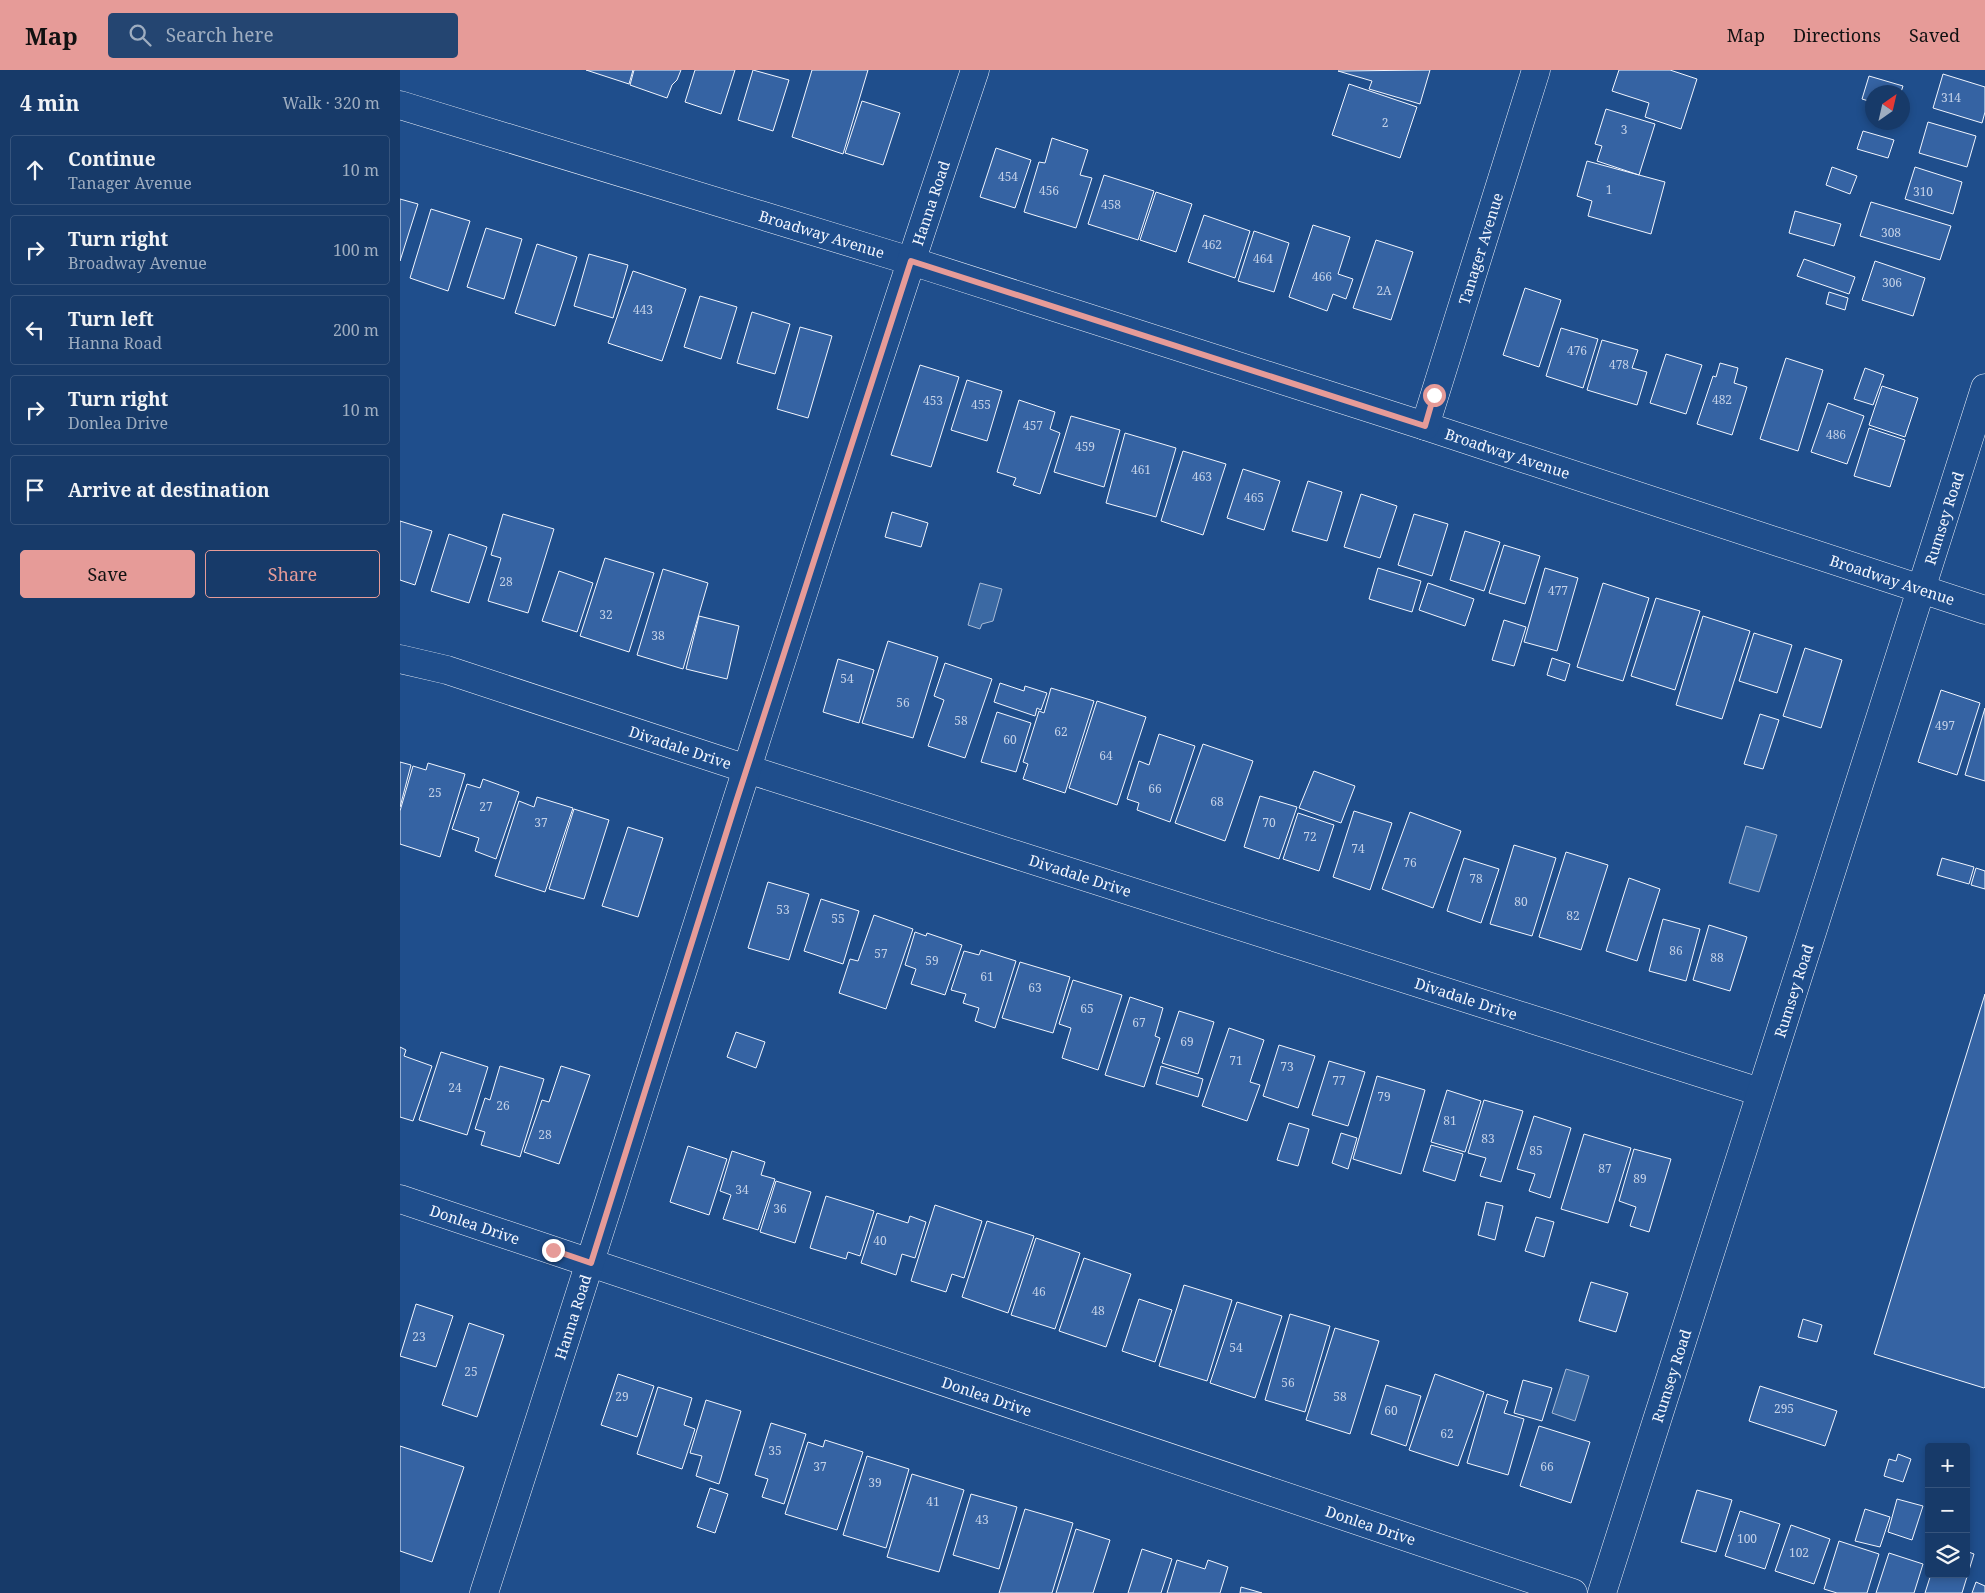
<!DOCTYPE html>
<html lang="en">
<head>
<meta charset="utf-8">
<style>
  body { margin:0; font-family:"Noto Serif",serif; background:#244571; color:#f1f3f6 }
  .controls { position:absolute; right:15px; bottom:15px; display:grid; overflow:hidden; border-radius:5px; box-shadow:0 2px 8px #0003 }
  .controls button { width:45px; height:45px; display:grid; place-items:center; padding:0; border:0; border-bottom:1px solid #36547d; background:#173a69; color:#f1f3f6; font:25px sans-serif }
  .compass { position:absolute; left:1465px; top:15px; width:45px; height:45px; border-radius:50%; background:#173a69; box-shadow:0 2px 8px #0003; rotate:34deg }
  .stop { position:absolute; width:15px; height:15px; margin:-11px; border:4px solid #e69b98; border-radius:50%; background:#fff }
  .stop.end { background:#e69b98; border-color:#fff; box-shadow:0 1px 5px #0008 }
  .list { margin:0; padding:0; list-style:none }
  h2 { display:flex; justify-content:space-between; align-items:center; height:65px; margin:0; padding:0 20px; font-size:21px }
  h2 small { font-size:16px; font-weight:400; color:#9eadc0 }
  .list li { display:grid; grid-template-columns:32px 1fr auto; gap:15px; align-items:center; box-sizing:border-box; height:70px; margin:0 10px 10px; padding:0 10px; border:1px solid #36547d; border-radius:5px }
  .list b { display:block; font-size:19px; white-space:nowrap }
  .list p { margin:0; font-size:16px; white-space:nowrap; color:#9eadc0 }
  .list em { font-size:16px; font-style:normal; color:#9eadc0 }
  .actions { display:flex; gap:10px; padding:15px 20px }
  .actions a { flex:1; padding:11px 0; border:1px solid #e69b98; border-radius:5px; text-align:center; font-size:18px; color:#e69b98 }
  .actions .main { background:#e69b98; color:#111 }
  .icon { flex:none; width:28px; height:28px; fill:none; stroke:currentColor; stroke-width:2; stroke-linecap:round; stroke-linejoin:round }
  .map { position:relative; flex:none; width:1585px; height:1523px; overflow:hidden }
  header { display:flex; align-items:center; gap:30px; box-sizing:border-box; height:70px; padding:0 25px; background:#e69b98; color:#111 }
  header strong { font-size:24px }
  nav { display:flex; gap:28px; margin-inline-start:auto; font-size:18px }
  .search { width:350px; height:45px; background:#244571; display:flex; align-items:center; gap:12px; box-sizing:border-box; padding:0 18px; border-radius:5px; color:#9eadc0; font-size:19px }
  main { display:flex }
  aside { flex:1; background:#173a69 }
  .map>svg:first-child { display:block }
</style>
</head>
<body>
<header>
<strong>Map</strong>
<div class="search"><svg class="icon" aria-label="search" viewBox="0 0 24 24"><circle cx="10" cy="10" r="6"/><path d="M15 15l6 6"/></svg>Search here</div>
<nav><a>Map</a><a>Directions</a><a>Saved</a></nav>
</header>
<main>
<aside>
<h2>4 min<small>Walk · 320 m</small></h2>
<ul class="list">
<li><svg class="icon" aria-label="ahead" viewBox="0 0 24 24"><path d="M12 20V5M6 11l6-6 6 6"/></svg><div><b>Continue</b><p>Tanager Avenue</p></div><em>10 m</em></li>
<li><svg class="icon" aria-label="right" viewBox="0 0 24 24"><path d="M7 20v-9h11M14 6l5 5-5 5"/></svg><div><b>Turn right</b><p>Broadway Avenue</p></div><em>100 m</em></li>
<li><svg class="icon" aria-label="left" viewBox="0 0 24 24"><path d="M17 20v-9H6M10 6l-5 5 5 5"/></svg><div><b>Turn left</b><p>Hanna Road</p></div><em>200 m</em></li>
<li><svg class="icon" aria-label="right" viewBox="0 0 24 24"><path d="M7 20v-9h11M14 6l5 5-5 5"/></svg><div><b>Turn right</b><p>Donlea Drive</p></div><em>10 m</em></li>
<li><svg class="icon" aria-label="arrive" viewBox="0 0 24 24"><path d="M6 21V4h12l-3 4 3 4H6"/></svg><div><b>Arrive at destination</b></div></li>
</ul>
<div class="actions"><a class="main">Save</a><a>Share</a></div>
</aside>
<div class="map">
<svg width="1585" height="1523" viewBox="0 0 1585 1523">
  <rect width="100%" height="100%" fill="#1f4e8c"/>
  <path fill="#3b69a3" stroke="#a8bbd7" d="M580,513L602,519L593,551L582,554L580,559L568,555Z
    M1346,756L1377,765L1359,822L1329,813Z
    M1166,1299L1189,1306L1175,1351L1152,1343Z"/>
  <path fill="#3563a3" stroke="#f2f6ff" d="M186,0H233L229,14Z
    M234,0H281L277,10L272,15L267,28L230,15Z
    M295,0H335L321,44L285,32Z
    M353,0L389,10L373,61L338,50Z
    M412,0H468L443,84L392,67Z
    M1030,0L1020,34L969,19L972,11L938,1Z
    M1219,0H1270L1297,9L1281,59L1245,47L1249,33L1212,21Z
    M1543,4L1585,17V42L1582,53L1533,38Z
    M1469,6L1503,16L1501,22H1472V32L1462,29Z
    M949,14L1017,37L1000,88L932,65Z
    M462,31L500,43L483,95L445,83Z
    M1206,39L1255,54L1239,105L1197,91L1202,76L1195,74Z
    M1528,52L1576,66L1567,97L1519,83Z
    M1463,61L1494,70L1488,88L1457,79Z
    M652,68L688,80L680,105L692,108L676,158L624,142L639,92L645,93Z
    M596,78L631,90L615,138L580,127Z
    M1187,91L1265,112L1251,164L1188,146L1192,131L1177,126Z
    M1432,97L1457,106L1450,124L1426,115Z
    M1515,97L1562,112L1553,144L1505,129Z
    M704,105L754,121L738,170L688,154Z
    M756,122L792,134L776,182L740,170Z
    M0,129L18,134L0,191Z
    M1471,132L1551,156L1540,190L1460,166Z
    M31,139L70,151L48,221L10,208Z
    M1395,141L1441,154L1434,176L1389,163Z
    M804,145L850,161L835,208L788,192Z
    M913,155L950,167L938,204L953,209L946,229L933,224L927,241L889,227Z
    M86,158L122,169L104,229L67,217Z
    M854,161L889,173L874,222L838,211Z
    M976,170L1013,182L991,250L953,238Z
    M137,174L177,187L155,256L115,243Z
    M189,184L228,195L213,248L174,236Z
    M1404,189L1455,207L1449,224L1397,206Z
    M1475,191L1525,208L1513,246L1462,230Z
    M233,201L286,219L262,291L208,273Z
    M1125,218L1161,230L1139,297L1103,285Z
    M1429,222L1448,228L1445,240L1426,234Z
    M300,226L337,237L321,289L284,277Z
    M352,242L390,254L375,304L337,293Z
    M400,257L432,266L408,348L377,339Z
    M1161,258L1198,269L1183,318L1146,306Z
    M1202,270L1238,280L1232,298L1247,302L1237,335L1187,320Z
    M1266,284L1302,295L1286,344L1250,333Z
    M1386,288L1423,300L1398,381L1360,369Z
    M1320,293L1338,298L1334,313L1347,317L1332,365L1297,354L1313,306L1316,307Z
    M520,295L559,307L531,397L491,385Z
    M1465,298L1484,305L1473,335L1454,329Z
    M567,310L602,321L587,371L551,360Z
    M1482,316L1518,328L1505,367L1469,355Z
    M619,330L655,342L650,359L660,363L640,424L613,415L616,408L597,402Z
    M1428,333L1464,346L1447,394L1411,382Z
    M671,346L720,360L704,417L654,402Z
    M1469,358L1505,370L1490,417L1454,406Z
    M725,363L776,378L756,447L706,433Z
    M783,381L826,394L803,465L761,451Z
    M843,399L880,411L864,460L827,448Z
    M908,411L942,422L927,471L892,461Z
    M961,424L997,436L980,488L944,477Z
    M492,442L528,453L521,477L485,467Z
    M103,444L154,459L128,543L88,531L101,488L91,485Z
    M1014,444L1048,454L1032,506L998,495Z
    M0,451L32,461L15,515L0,510Z
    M1065,461L1100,472L1084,521L1050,510Z
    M49,464L87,477L69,533L31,521Z
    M1104,475L1140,486L1125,534L1089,523Z
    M205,488L254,503L229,582L180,566Z
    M978,498L1021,511L1012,542L969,529Z
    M1145,498L1178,508L1157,581L1124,572Z
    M263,499L308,513L283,599L237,585Z
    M159,501L193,513L177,562L142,551Z
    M1028,513L1074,529L1065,556L1019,540Z
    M1203,513L1249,528L1223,611L1177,597Z
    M1256,528L1300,541L1275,620L1231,606Z
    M299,546L339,556L327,609L286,599Z
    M1303,546L1350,561L1322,649L1276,635Z
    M1104,550L1126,557L1114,596L1092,590Z
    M1354,563L1392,575L1377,623L1339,611Z
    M488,571L538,587L513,668L462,653Z
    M1405,578L1442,590L1421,658L1383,646Z
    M1152,588L1170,594L1165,611L1147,605Z
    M438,589L474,600L459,653L423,642Z
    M545,593L592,609L565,688L528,676L544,630L534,626Z
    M600,613L624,621L625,616L647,623L641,640L637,638L635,646L594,632Z
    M651,618L694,631L665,723L623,709L628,694L623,692L639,641L644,643Z
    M1541,620L1580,633L1557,705L1518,692Z
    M697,631L746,647L717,735L669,718Z
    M1585,638V711L1565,705Z
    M597,642L631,653L616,702L581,692Z
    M1360,644L1379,650L1363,699L1344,694Z
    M759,664L795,676L770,752L737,740L739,733L727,729L739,691L749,695Z
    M803,674L853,691L825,771L775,753Z
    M0,692L11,695L0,737Z
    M28,693L65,704L40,787L0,774V741L13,696L26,700Z
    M914,701L955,716L941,753L899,738Z
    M83,709L119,722L96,789L75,781L79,768L52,759L67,714L80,718Z
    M860,726L897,737L879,789L844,777Z
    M137,727L173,738L145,822L95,806L119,731L134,737Z
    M174,739L209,750L184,829L149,819Z
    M954,741L992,753L970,820L933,807Z
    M1010,742L1061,761L1033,838L982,819Z
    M898,743L934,755L919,801L883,789Z
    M228,757L263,768L238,847L202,836Z
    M1114,775L1156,788L1132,866L1090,854Z
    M1166,782L1208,795L1181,880L1139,867Z
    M1064,788L1099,799L1081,853L1047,841Z
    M1542,788L1574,797L1569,814L1537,805Z
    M1576,798L1585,801V819L1571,815Z
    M1229,808L1260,819L1237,891L1206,881Z
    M368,812L409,824L389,890L348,878Z
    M421,829L459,841L443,894L404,881Z
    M474,845L513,859L486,939L439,923L450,889L458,891Z
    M1263,849L1300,859L1286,911L1249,901Z
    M1309,855L1347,867L1330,921L1293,910Z
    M515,862L526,866L527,863L562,875L545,925L511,914L516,899L505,895Z
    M581,880L616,891L595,958L575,951L579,938L563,933L566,924L551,920L564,881L579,885Z
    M620,892L670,907L653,963L602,948Z
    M673,910L722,925L698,1000L662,988L671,958L659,954Z
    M1585,924V1317L1584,1318L1474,1284Z
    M730,927L763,938L755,966L760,968L744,1017L705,1005Z
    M779,941L814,952L798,1004L762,993Z
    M829,958L864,970L850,1012L860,1015L847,1051L802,1036Z
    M336,962L365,972L356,998L327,987Z
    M879,975L915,986L898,1038L863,1026Z
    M0,977L6,980L4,986L32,996L13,1051L0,1047Z
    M41,982L88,997L67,1065L19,1050Z
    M929,991L965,1002L948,1056L912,1045Z
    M100,996L144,1009L120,1087L81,1075L85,1062L75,1059L85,1028L90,1030Z
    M161,996L190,1005L159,1094L124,1082L142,1030L149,1032Z
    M761,996L803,1009L798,1027L756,1014Z
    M977,1006L1025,1020L1001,1104L953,1089Z
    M1047,1020L1081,1031L1065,1082L1031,1072Z
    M1084,1030L1123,1041L1101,1112L1080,1106L1086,1088L1068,1083Z
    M1134,1046L1171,1058L1150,1128L1129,1121L1135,1104L1117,1099Z
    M889,1053L909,1059L898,1096L877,1090Z
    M941,1063L957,1068L948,1099L932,1093Z
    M1184,1064L1231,1078L1208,1153L1161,1139Z
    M1031,1075L1063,1084L1055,1111L1023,1101Z
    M288,1076L327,1089L309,1145L270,1132Z
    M1234,1079L1271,1089L1249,1162L1230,1156L1236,1137L1219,1131Z
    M332,1081L365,1092L361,1105L375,1109L358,1160L323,1149L331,1125L320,1121Z
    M376,1111L411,1122L395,1173L360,1162Z
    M426,1126L474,1141L460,1186L448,1182L446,1189L410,1178Z
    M1086,1132L1103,1136L1095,1170L1078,1165Z
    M535,1135L582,1151L564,1208L552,1204L546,1222L511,1211Z
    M477,1143L508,1153L510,1146L526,1152L515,1188L502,1184L496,1205L461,1193Z
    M1136,1147L1154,1152L1144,1187L1125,1181Z
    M587,1151L634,1166L608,1243L562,1227Z
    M636,1168L680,1183L655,1259L611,1245Z
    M684,1188L731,1204L706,1277L659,1261Z
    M1191,1212L1228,1223L1216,1262L1179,1251Z
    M784,1215L832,1230L807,1311L759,1296Z
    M739,1229L772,1240L755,1292L722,1281Z
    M837,1232L882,1246L855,1328L810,1313Z
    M16,1234L53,1246L36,1297L0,1286Z
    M890,1244L930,1256L905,1342L865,1330Z
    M1403,1249L1422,1255L1417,1272L1398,1267Z
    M69,1253L104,1265L77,1347L42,1335Z
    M935,1258L979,1271L950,1364L906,1350Z
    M218,1304L254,1316L237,1367L201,1355Z
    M1035,1304L1084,1322L1058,1396L1009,1380Z
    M1123,1310L1152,1318L1142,1351L1114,1343Z
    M986,1315L1021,1326L1006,1376L971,1364Z
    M1360,1316L1437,1341L1425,1376L1349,1351Z
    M258,1317L292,1328L284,1355L295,1359L282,1399L237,1384Z
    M1087,1324L1108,1331L1104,1343L1124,1349L1108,1405L1067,1393Z
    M306,1330L341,1341L319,1414L296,1406L302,1386L290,1383Z
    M371,1353L406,1364L384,1434L362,1427L368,1409L355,1405Z
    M1139,1356L1190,1372L1171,1433L1120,1416Z
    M425,1370L463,1382L437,1460L385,1444L408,1372L423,1377Z
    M0,1376L64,1397L32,1492L0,1481Z
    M1498,1384L1511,1389L1503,1412L1484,1406L1489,1389L1496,1391Z
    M467,1386L509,1399L486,1478L443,1465Z
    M512,1404L564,1420L539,1502L487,1487Z
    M310,1418L328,1424L315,1463L297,1457Z
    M1297,1420L1332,1430L1316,1482L1281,1472Z
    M571,1424L617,1437L599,1499L553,1485Z
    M1497,1429L1523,1436L1512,1470L1488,1462Z
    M625,1439L673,1453L652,1523H599Z
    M1465,1439L1490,1447L1480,1477L1455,1471Z
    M1340,1441L1380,1454L1365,1499L1325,1486Z
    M1391,1455L1430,1469L1414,1514L1375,1501Z
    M676,1459L710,1470L693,1523H656Z
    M1439,1471L1479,1484L1467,1523H1437L1424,1519Z
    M742,1479L772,1489L761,1523H728Z
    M1566,1481L1574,1484L1562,1523H1525L1531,1504H1566Z
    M1489,1483L1523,1494L1514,1523H1476Z
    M777,1490L805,1499L808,1490L828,1497L820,1523H767Z
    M1576,1512L1585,1516V1523H1572Z
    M841,1517L862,1523H840Z"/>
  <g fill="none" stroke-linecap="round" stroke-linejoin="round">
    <g stroke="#f2f6ff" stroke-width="29">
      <g id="minor">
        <path id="s1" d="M0,35L511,191L1025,356L1585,540"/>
        <path id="s2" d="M1025,356L1136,0"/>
        <path id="s3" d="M0,589L47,600L347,699L1360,1022"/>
        <path id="s4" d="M0,1129L1173,1523"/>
        <path id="s5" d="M84,1523C248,1015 405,505 575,0"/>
        <path id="s6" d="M1202,1523L1585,318"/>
      </g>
    </g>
    <use href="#minor" stroke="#1f4e8c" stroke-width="28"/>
  </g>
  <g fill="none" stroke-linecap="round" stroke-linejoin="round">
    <path stroke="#e69b98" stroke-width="6" d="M153,1180L191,1193L336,732L511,191L1025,356L1034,325"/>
  </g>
  <g text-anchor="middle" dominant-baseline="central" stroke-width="4" stroke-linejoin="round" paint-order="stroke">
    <g font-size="12" fill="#c3d1e8">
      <text x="1551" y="27">314</text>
      <text x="985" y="52">2</text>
      <text x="1224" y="59">3</text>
      <text x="608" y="106">454</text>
      <text x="1209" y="119">1</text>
      <text x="649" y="120">456</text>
      <text x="1523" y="121">310</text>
      <text x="711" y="134">458</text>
      <text x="1491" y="162">308</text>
      <text x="812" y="174">462</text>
      <text x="863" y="188">464</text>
      <text x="922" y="206">466</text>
      <text x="1492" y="212">306</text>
      <text x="984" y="220">2A</text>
      <text x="243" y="239">443</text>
      <text x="1177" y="280">476</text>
      <text x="1219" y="294">478</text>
      <text x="1322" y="329">482</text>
      <text x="533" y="330">453</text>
      <text x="581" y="334">455</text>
      <text x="633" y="355">457</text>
      <text x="1436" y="364">486</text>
      <text x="685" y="376">459</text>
      <text x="741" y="399">461</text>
      <text x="802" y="406">463</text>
      <text x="854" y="427">465</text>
      <text x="106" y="511">28</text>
      <text x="1158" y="520">477</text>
      <text x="206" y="544">32</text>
      <text x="258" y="565">38</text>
      <text x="447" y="608">54</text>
      <text x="503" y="632">56</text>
      <text x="561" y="650">58</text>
      <text x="1545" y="655">497</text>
      <text x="661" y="661">62</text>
      <text x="610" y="669">60</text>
      <text x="706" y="685">64</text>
      <text x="755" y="718">66</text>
      <text x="35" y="722">25</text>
      <text x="817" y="731">68</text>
      <text x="86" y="736">27</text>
      <text x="141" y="752">37</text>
      <text x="869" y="752">70</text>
      <text x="910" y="766">72</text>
      <text x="958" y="778">74</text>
      <text x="1010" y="792">76</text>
      <text x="1076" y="808">78</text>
      <text x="1121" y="831">80</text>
      <text x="383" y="839">53</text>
      <text x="1173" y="845">82</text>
      <text x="438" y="848">55</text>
      <text x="1276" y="880">86</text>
      <text x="481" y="883">57</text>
      <text x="1317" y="887">88</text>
      <text x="532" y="890">59</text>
      <text x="587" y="906">61</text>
      <text x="635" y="917">63</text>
      <text x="687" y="938">65</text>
      <text x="739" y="952">67</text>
      <text x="787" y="971">69</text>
      <text x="836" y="990">71</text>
      <text x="887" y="996">73</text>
      <text x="939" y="1010">77</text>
      <text x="55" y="1017">24</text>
      <text x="984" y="1026">79</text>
      <text x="103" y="1035">26</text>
      <text x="1050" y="1050">81</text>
      <text x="145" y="1064">28</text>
      <text x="1088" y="1068">83</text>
      <text x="1136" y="1080">85</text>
      <text x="1205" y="1098">87</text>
      <text x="1240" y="1108">89</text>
      <text x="342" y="1119">34</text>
      <text x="380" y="1138">36</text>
      <text x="480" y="1170">40</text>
      <text x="639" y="1221">46</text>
      <text x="698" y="1240">48</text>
      <text x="19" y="1266">23</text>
      <text x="836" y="1277">54</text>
      <text x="71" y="1301">25</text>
      <text x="888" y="1312">56</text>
      <text x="222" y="1326">29</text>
      <text x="940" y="1326">58</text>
      <text x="1384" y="1338">295</text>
      <text x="991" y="1340">60</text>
      <text x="1047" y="1363">62</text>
      <text x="375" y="1380">35</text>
      <text x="420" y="1396">37</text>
      <text x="1147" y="1396">66</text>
      <text x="475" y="1412">39</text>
      <text x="533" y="1431">41</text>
      <text x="582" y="1449">43</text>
      <text x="1347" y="1468">100</text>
      <text x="1399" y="1482">102</text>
    </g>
    <g font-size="15" fill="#f2f6ff" stroke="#1f4e8c">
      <text stroke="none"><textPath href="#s5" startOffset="1460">Hanna Road</textPath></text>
      <text stroke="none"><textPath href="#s1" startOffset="441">Broadway Avenue</textPath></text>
      <text stroke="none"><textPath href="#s2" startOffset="186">Tanager Avenue</textPath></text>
      <text stroke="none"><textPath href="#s1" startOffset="1161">Broadway Avenue</textPath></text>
      <text stroke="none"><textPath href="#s6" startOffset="1128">Rumsey Road</textPath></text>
      <text stroke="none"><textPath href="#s1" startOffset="1566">Broadway Avenue</textPath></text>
      <text stroke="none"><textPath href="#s3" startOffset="294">Divadale Drive</textPath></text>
      <text stroke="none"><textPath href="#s3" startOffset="714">Divadale Drive</textPath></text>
      <text stroke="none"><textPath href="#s6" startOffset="632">Rumsey Road</textPath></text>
      <text stroke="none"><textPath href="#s3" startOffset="1119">Divadale Drive</textPath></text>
      <text stroke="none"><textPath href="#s4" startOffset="79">Donlea Drive</textPath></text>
      <text stroke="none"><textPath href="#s5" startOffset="290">Hanna Road</textPath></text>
      <text stroke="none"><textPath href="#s6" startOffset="228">Rumsey Road</textPath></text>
      <text stroke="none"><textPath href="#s4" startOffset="619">Donlea Drive</textPath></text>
      <text stroke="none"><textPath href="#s4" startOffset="1024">Donlea Drive</textPath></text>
    </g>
  </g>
</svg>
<div class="controls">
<button>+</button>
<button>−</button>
<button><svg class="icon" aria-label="layers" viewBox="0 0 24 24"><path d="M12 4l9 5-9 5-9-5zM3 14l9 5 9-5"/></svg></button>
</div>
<svg class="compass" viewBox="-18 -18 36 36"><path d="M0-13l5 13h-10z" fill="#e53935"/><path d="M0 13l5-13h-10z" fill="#9eadc0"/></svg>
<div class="stop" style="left:1034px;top:325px"></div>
<div class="stop end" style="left:153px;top:1180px"></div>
</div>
</main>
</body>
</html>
